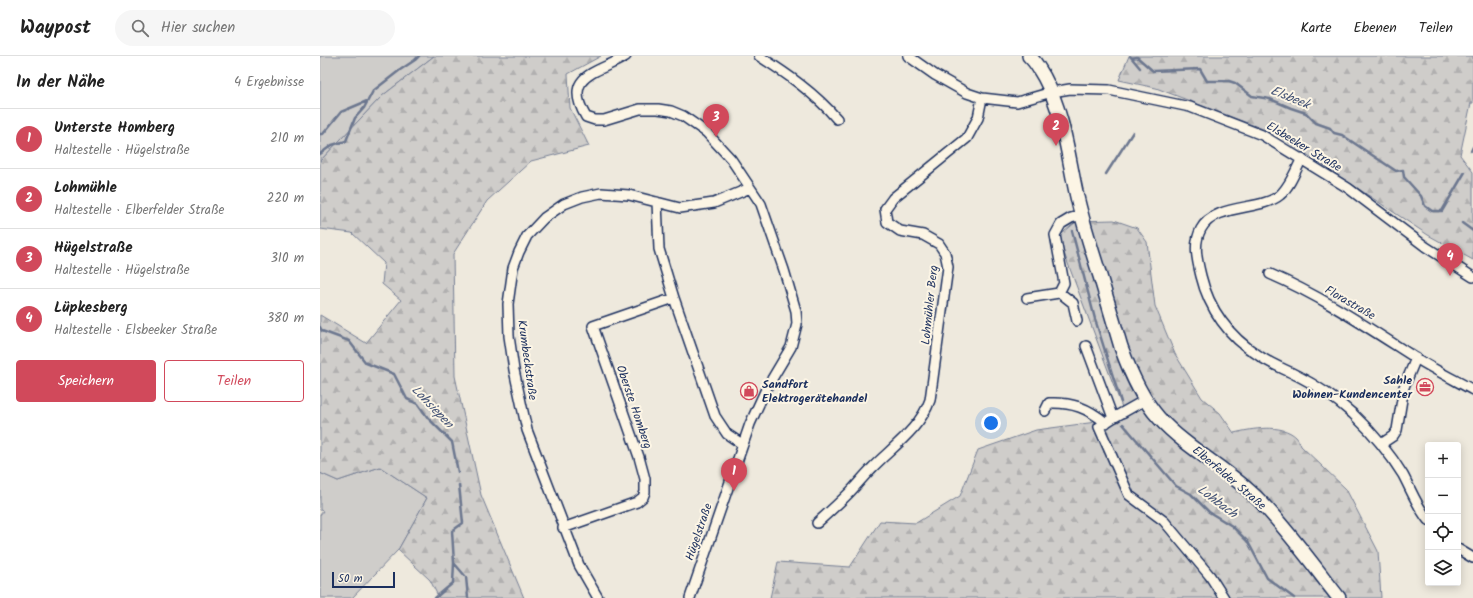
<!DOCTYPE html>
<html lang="de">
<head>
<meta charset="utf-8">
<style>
  body { margin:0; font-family:Kalam,sans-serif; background:#f6f6f6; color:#222 }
  .controls { position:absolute; right:12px; bottom:12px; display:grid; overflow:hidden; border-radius:4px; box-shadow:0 2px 10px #0003 }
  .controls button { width:36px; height:36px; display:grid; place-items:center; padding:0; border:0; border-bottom:1px solid #e0e0e0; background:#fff; color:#222; font:20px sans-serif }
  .scale { position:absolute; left:12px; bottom:10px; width:63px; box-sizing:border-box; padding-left:4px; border:2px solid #1b2f5e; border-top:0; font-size:11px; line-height:14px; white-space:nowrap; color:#1b2f5e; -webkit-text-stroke:3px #fcf5e5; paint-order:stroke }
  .you { position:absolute; left:671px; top:367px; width:14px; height:14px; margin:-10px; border:3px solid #fff; border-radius:50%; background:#1a73e8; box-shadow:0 0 0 6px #1a73e833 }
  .badge { display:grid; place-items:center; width:26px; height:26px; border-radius:50%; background:#d1495b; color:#fff; font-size:13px; font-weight:700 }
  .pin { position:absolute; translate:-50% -33px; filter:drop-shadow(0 1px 2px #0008) }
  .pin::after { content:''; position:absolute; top:21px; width:14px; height:12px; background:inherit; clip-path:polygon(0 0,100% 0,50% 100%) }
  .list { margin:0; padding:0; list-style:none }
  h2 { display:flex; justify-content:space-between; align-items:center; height:52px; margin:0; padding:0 16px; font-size:17px }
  h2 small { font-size:13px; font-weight:400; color:#767676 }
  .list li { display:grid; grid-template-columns:26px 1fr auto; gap:12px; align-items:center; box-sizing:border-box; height:60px; padding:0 16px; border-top:1px solid #e0e0e0 }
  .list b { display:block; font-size:15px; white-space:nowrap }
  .list p { margin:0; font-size:13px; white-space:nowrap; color:#767676 }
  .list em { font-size:13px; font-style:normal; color:#767676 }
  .actions { display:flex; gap:8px; padding:12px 16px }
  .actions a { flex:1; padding:9px 0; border:1px solid #d1495b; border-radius:4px; text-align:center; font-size:14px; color:#d1495b }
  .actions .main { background:#d1495b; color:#fff }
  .icon { flex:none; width:22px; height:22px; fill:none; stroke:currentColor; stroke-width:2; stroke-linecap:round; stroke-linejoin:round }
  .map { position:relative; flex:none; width:1153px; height:542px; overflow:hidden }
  header { display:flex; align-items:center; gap:24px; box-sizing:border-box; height:56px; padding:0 20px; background:#fff; border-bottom:1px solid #e0e0e0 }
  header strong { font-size:19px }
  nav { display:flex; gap:22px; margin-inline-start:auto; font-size:14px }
  .search { width:280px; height:36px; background:#f6f6f6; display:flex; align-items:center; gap:10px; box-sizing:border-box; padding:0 14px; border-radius:22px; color:#767676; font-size:15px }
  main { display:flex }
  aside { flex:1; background:#fff }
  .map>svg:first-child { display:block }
</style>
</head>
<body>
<header>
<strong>Waypost</strong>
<div class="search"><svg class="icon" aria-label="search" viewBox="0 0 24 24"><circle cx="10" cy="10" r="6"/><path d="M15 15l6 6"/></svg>Hier suchen</div>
<nav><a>Karte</a><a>Ebenen</a><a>Teilen</a></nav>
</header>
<main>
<aside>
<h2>In der Nähe<small>4 Ergebnisse</small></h2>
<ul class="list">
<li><span class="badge">1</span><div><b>Unterste Homberg</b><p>Haltestelle · Hügelstraße</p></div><em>210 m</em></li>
<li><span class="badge">2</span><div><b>Lohmühle</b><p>Haltestelle · Elberfelder Straße</p></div><em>220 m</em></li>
<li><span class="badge">3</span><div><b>Hügelstraße</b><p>Haltestelle · Hügelstraße</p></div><em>310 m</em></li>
<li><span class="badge">4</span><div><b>Lüpkesberg</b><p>Haltestelle · Elsbeeker Straße</p></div><em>380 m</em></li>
</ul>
<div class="actions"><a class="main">Speichern</a><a>Teilen</a></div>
</aside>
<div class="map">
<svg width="1153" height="542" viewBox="0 0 1153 542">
  <defs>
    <pattern id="forest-firs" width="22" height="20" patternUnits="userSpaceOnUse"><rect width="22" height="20" fill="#cfcdca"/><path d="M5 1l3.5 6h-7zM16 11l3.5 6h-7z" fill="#b1b0b0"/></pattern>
  </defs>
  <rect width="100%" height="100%" fill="#eee9dd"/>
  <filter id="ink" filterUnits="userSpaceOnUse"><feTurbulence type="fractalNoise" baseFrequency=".025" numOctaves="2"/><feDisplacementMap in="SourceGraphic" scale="8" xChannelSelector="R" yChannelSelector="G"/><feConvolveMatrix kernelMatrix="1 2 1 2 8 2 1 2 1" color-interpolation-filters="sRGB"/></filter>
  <g filter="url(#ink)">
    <path fill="#cfcdca" stroke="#757e94" d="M0,0H114L62,40L0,105Z
      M60,411L107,442L78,494L32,542H0V459L3,455L0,454V417L18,425Z"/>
    <path fill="url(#forest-firs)" stroke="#757e94" d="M114,0H281L248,18L250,52L269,90L211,105L167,145L133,198L135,320L161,439L204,542H119L110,524L78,494L107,442L60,411L18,425L0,417V259L46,287L81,244L62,228L64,207L32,177L0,173V105L62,40Z
      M809,0H1153V47H1151L1140,99L1153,116V204L1108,179L956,78L836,32L799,24Z
      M794,164L817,172L827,186L835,250L855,298L882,342L900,357L914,377C931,373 962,367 976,381C978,383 980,387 981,390L1026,433L1058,495L1061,542H450L458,506L530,511L560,465L596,467L640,440L658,394L716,374L806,362L738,181L757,165Z"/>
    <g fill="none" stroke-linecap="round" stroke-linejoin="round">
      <path stroke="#6c778f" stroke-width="2.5" d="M810,0L820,12
        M812,2L817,1L833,15L880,13L887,25H909L915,27L932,40L950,43L971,52L986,57L996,67L1010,72L1014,77L1022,79L1076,115L1083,114L1084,121L1101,140L1105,150L1112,155H1122L1145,116
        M0,78H3L21,56L47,45
        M1151,95L1153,91
        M0,98L12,89L26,85L35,62L44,52L53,35L80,14L95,4L99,0
        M786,118L813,76
        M1142,167L1153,175
        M752,175L775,263L801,346
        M0,271L2,275L29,285L46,307L74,318L87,343L98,348L108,362L132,386L138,416
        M803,368L856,430L871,438L889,456L912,470L928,486L947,522L974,542
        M139,429L143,467L132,475L134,507L146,521L148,542
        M115,542L133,527L134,507"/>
      <g stroke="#1b2f5e" stroke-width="12">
        <path id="minor" d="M306,0C279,17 241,18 266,61L275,64H284L320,53H338L351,55L363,60L386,76L411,103L441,148L464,214L476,255L477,268L471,291L446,333L430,368L370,542
          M439,0C467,18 495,37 517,63
          M588,0L615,19L647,37L662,42L697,46L732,36L750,33L789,34L870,51L942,79L1028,132L1106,191L1153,221
          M982,102C976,114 970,130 960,139C941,155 895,147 881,173C873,188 877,204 881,220C889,253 909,281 938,299C950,308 965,313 978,320C998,330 1016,343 1033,358C1052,376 1069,396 1083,419C1091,434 1097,450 1108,464
          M337,146L339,193L354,242L395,360L407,378L422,388
          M950,218C1001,240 1047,271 1094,301C1113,313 1133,323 1153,334
          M739,236L753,247L757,265
          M707,242L739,237L744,227L735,179L741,168L751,162L762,159
          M766,290L793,362
          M825,344L793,362L779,371L809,439L844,465L890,520L904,542
          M725,355L729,347C752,346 768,352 786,367
          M1061,388L1073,380L1077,374L1084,331L1096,302
          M497,467C507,458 518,448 528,438C536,430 543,421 551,413C571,392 600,373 610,344L628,211L625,197L619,188L603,179L580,175L567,166L565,153L573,142L647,82L658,62L662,42
          M243,472L317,446L323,441L325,436V423L319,401L273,270L354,242
          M1138,493L1153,502
          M278,542L259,509L207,374L194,314L189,280L188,248L193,212L199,196L207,180L224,162L244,148L262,141L281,137L309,139L360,152L394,147L430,132"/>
      </g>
      <g stroke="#1b2f5e" stroke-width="16">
        <path id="secondary" d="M709,0C716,6 719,13 724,21C745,60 748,103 758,145C764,170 772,195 780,220C787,244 794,268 801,291C810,316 821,342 839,362C868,394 909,413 939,444C968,474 993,509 1019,542"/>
      </g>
      <use href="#minor" stroke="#fcf5e5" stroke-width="9"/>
      <use href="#secondary" stroke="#fcf5e5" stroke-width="13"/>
    </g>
  </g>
  <defs>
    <g id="office-ring" transform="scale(0.9)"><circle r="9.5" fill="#fcf5e5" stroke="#d1495b" stroke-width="1.5"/><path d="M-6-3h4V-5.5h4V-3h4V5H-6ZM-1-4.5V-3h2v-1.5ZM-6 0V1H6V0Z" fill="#d1495b"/></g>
    <g id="shop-ring" transform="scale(0.9)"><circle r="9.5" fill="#fcf5e5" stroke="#d1495b" stroke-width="1.5"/><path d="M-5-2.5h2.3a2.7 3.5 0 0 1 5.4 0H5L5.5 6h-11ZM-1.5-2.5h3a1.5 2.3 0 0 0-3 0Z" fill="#d1495b"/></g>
  </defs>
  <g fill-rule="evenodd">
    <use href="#office-ring" x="1105" y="331"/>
    <use href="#shop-ring" x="429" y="335"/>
  </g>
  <g text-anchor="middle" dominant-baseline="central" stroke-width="4" stroke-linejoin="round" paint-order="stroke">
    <g font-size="12" fill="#1b2f5e" stroke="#fcf5e5">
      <text transform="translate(984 91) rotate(31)">Elsbeeker Straße</text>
      <text transform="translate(1030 247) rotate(30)">Florastraße</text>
      <text transform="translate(610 249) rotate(-84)">Lohmühler Berg</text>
      <text transform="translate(207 304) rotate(82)">Krumbeckstraße</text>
      <text transform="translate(314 351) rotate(71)">Oberste Homberg</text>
      <text transform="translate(909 422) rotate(40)">Elberfelder Straße</text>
      <text transform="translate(379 476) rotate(-71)">Hügelstraße</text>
    </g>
    <g font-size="12" font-weight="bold" fill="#1b2f5e" stroke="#fcf5e5" text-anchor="end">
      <text x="1092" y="324">Sahle<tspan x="1092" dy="14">Wohnen-Kundencenter</tspan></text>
      <text x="442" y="328" text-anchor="start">Sandfort<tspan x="442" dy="14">Elektrogerätehandel</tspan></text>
    </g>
    <g font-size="13" font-style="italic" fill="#445376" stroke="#fcf5e5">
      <text transform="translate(970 42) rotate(22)">Elsbeek</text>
      <text transform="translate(112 351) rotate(46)">Lohsiepen</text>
      <text transform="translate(897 446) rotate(37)">Lohbach</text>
    </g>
  </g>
</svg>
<div class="controls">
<button>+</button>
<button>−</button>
<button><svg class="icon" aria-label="locate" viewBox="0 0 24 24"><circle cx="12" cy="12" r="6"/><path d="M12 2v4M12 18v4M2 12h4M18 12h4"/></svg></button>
<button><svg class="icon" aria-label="layers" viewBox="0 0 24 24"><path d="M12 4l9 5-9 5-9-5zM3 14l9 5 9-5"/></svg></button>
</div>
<div class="scale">50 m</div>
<div class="you"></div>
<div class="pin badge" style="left:414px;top:435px">1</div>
<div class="pin badge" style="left:736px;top:90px">2</div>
<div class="pin badge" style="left:396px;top:81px">3</div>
<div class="pin badge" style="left:1130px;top:220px">4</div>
</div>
</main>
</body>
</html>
